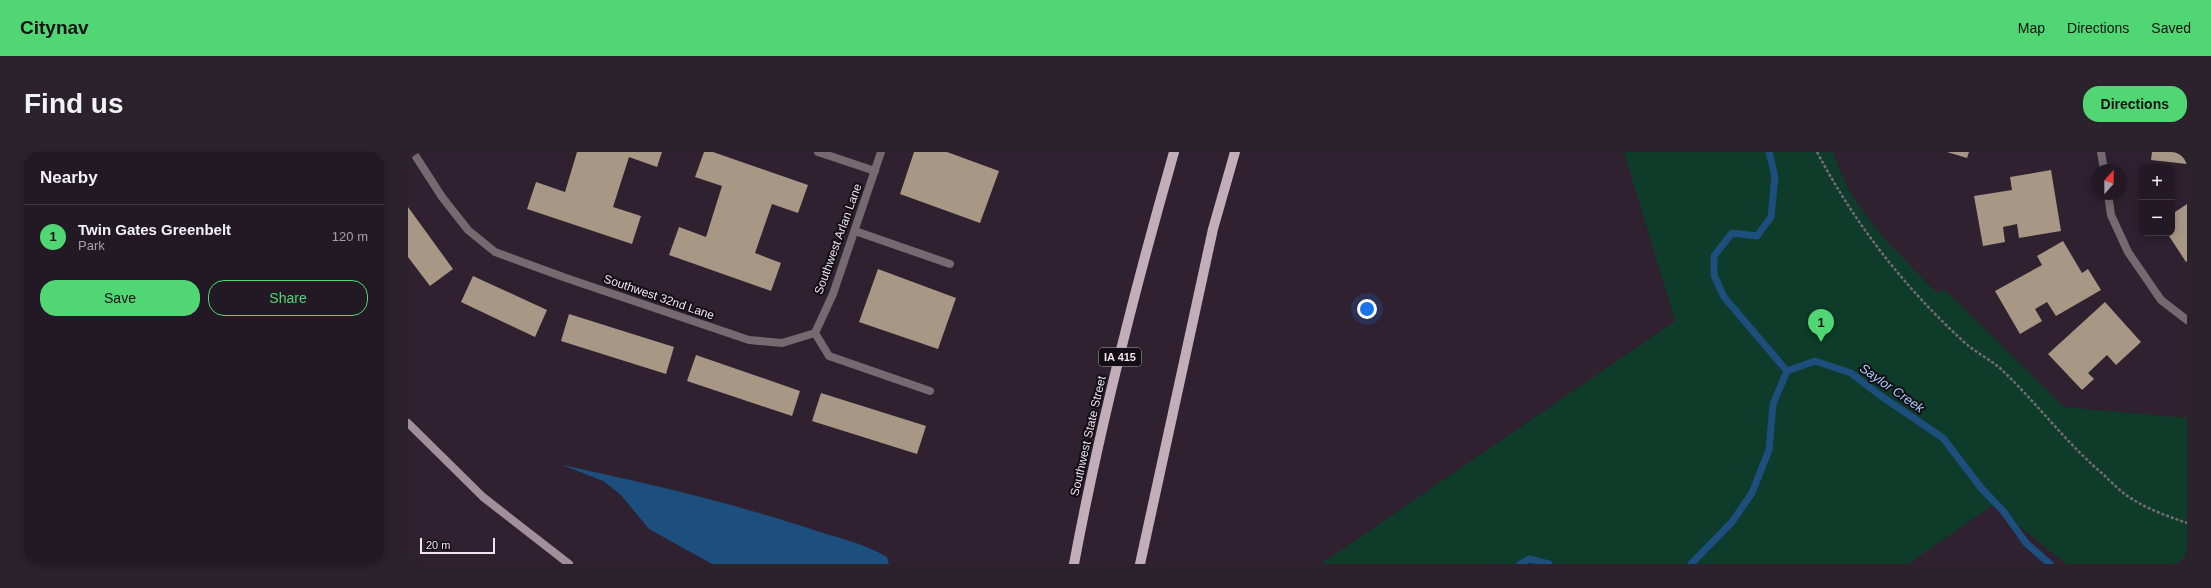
<!DOCTYPE html>
<html lang="en">
<head>
<meta charset="utf-8">
<style>
  body { margin:0; font-family:Arial,sans-serif; background:#2b222c; color:#f1f3f6 }
  .controls { position:absolute; right:12px; top:12px; display:grid; overflow:hidden; border-radius:8px; box-shadow:0 2px 10px #0003 }
  .controls button { width:36px; height:36px; display:grid; place-items:center; padding:0; border:0; border-bottom:1px solid #403841; background:#231924; color:#f1f3f6; font:20px sans-serif }
  .compass { position:absolute; left:1683px; top:12px; width:36px; height:36px; border-radius:50%; background:#231924; box-shadow:0 2px 10px #0003; rotate:21deg }
  .scale { position:absolute; left:12px; bottom:10px; width:75px; box-sizing:border-box; padding-left:4px; border:2px solid #eee5ee; border-top:0; font-size:11px; line-height:14px; white-space:nowrap; color:#eee5ee; -webkit-text-stroke:3px #130d14; paint-order:stroke }
  .you { position:absolute; left:959px; top:157px; width:14px; height:14px; margin:-10px; border:3px solid #fff; border-radius:50%; background:#1a73e8; box-shadow:0 0 0 6px #1a73e833 }
  .badge { display:grid; place-items:center; width:26px; height:26px; border-radius:50%; background:#51d674; color:#111; font-size:13px; font-weight:700 }
  .pin { position:absolute; translate:-50% -33px; filter:drop-shadow(0 1px 2px #0008) }
  .pin::after { content:''; position:absolute; top:21px; width:14px; height:12px; background:inherit; clip-path:polygon(0 0,100% 0,50% 100%) }
  .list { margin:0; padding:0; list-style:none }
  h2 { display:flex; justify-content:space-between; align-items:center; height:52px; margin:0; padding:0 16px; font-size:17px }
  h2 small { font-size:13px; font-weight:400; color:#a3a0a6 }
  .list li { display:grid; grid-template-columns:26px 1fr auto; gap:12px; align-items:center; box-sizing:border-box; height:64px; padding:0 16px; border-top:1px solid #403841 }
  .list b { display:block; font-size:15px; white-space:nowrap }
  .list p { margin:0; font-size:13px; white-space:nowrap; color:#a3a0a6 }
  .list em { font-size:13px; font-style:normal; color:#a3a0a6 }
  .actions { display:flex; gap:8px; padding:12px 16px }
  .actions a { flex:1; padding:9px 0; border:1px solid #51d674; border-radius:16px; text-align:center; font-size:14px; color:#51d674 }
  .actions .main { background:#51d674; color:#111 }
  .map { position:relative; flex:none; width:1779px; height:412px; overflow:hidden; border-radius:16px }
  header { display:flex; align-items:center; gap:24px; box-sizing:border-box; height:56px; padding:0 20px; background:#51d674; color:#111 }
  header strong { font-size:19px }
  nav { display:flex; gap:22px; margin-inline-start:auto; font-size:14px }
  .intro { display:flex; align-items:center; justify-content:space-between; box-sizing:border-box; height:96px; padding:0 24px }
  h1 { margin:0; font-size:28px }
  .button { padding:10px 18px; border-radius:16px; background:#51d674; color:#111; font-size:14px; font-weight:700 }
  main { display:flex; gap:24px; padding:0 24px }
  aside { flex:1; background:#231924; border-radius:16px; box-shadow:0 2px 10px #0003 }
  .map>svg:first-child { display:block }
</style>
</head>
<body>
<header>
<strong>Citynav</strong>
<nav><a>Map</a><a>Directions</a><a>Saved</a></nav>
</header>
<div class="intro"><h1>Find us</h1><a class="button">Directions</a></div>
<main>
<aside>
<h2>Nearby<small></small></h2>
<ul class="list">
<li><span class="badge">1</span><div><b>Twin Gates Greenbelt</b><p>Park</p></div><em>120 m</em></li>
</ul>
<div class="actions"><a class="main">Save</a><a>Share</a></div>
</aside>
<div class="map">
<svg width="1779" height="412" viewBox="0 0 1779 412">
  <rect width="100%" height="100%" fill="#2f2130"/>
  <path fill="#0e3b2a" d="M1216,0H1425C1443,58 1488,99 1529,141L1537,138L1656,255L1779,266V412H1658L1585,353L1500,412H913L1267,169Z"/>
  <path fill="#1c4e7e" d="M154,313C238,331 321,350 403,377C429,386 456,391 479,405L481,412H304L241,377L212,342L195,329Z"/>
  <g fill="none" stroke-linecap="round" stroke-linejoin="round">
    <path stroke="#1c4e7e" stroke-width="7" d="M1361,0L1367,25L1363,65L1349,84L1324,81L1306,104V123L1316,145L1379,219
      M1112,412L1121,407L1141,412
      M1283,412L1324,370L1344,341L1361,298L1365,252L1379,219L1407,209L1443,221L1473,244L1535,286L1574,337L1596,360L1618,391L1642,412"/>
  </g>
  <path fill="#a99786" d="M169,0H254L249,15L221,5L205,55L233,64L224,92L119,57L128,30L157,40Z
    M296,0H305L400,33L390,61L364,52L347,101L373,111L363,139L261,103L271,75L298,85L314,34L287,25Z
    M506,0H539L591,19L572,71L492,42Z
    M1539,0H1561L1559,6Z
    M1744,0H1779V12L1743,8Z
    M1643,18L1653,79L1611,86L1609,72L1595,75L1597,90L1575,94L1566,44L1604,38L1602,25Z
    M1779,52V109L1778,110L1759,81H1764V62Z
    M0,55L45,117L22,134L0,105Z
    M1655,89L1674,121L1680,117L1693,138L1648,164L1639,150L1627,157L1634,169L1612,182L1587,139L1634,113L1629,104Z
    M470,117L548,146L530,197L451,170Z
    M65,124L139,158L127,185L53,150Z
    M1697,150L1733,190L1708,213L1699,203L1680,221L1686,227L1674,238L1640,202Z
    M161,162L266,195L258,222L153,189Z
    M288,203L392,239L384,264L279,229Z
    M413,241L518,274L509,302L404,269Z"/>
  <g fill="none" stroke-linecap="round" stroke-linejoin="round">
    <path stroke="#776b77" stroke-width="2.5" stroke-dasharray="3 2" stroke-linecap="butt" d="M1409,0C1447,72 1496,135 1556,190C1568,201 1582,207 1593,217C1629,251 1658,291 1696,323C1704,331 1712,339 1721,345C1739,357 1759,364 1779,371"/>
    <path stroke="#746a70" stroke-width="8" d="M410,0L467,19
      M447,79L542,112"/>
    <path stroke="#746a70" stroke-width="8" d="M5,0L34,45L60,78L87,100L158,126L341,188L374,191L407,181L421,204L522,239
      M1693,0L1696,18
      M1700,42L1703,63L1720,100L1753,148L1779,168
      M407,181L425,142L473,0"/>
    <path stroke="#a09099" stroke-width="8" d="M0,271L75,345L161,412"/>
    <path stroke="#c2aeb9" stroke-width="10" d="M666,412C692,273 727,136 766,0
      M732,412L805,77L827,0"/>
  </g>
  <g text-anchor="middle" dominant-baseline="central" stroke-width="4" stroke-linejoin="round" paint-order="stroke">
    <rect fill="#130d14" stroke="#aca4ad" stroke-width="1" x="691" y="196" width="42" height="18" rx="3"/>
    <g font-size="11" font-weight="bold" fill="#eee5ee">
      <text x="712" y="205">IA 415</text>
    </g>
    <g font-size="12" fill="#eee5ee" stroke="#130d14">
      <text transform="translate(430 87) rotate(-70)">Southwest Arlan Lane</text>
      <text transform="translate(251 145) rotate(19)">Southwest 32nd Lane</text>
      <text transform="translate(680 284) rotate(-77)">Southwest State Street</text>
    </g>
    <g font-size="13" font-style="italic" fill="#a7d0fc" stroke="#130d14">
      <text transform="translate(1484 236) rotate(35)">Saylor Creek</text>
    </g>
  </g>
</svg>
<div class="controls">
<button>+</button>
<button>−</button>
</div>
<svg class="compass" viewBox="-18 -18 36 36"><path d="M0-13l5 13h-10z" fill="#e53935"/><path d="M0 13l5-13h-10z" fill="#a3a0a6"/></svg>
<div class="scale">20 m</div>
<div class="you"></div>
<div class="pin badge" style="left:1413px;top:190px">1</div>
</div>
</main>
</body>
</html>
